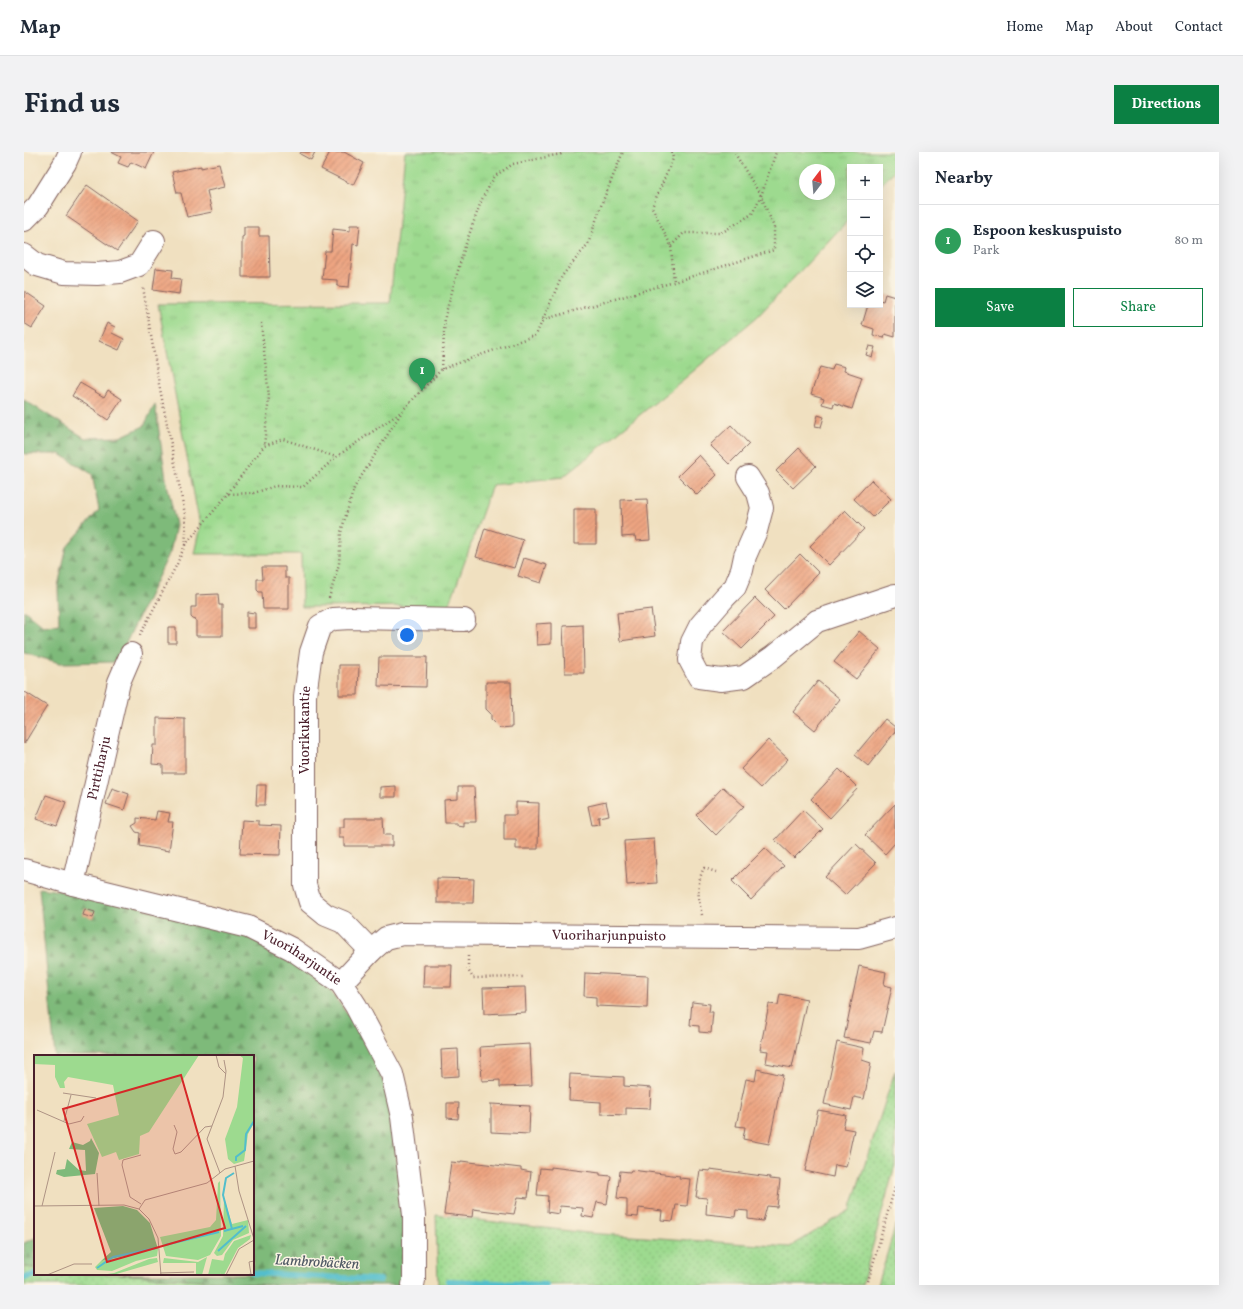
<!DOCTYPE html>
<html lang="en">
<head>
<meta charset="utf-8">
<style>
  body { margin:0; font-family:Vollkorn,serif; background:#f2f2f3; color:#1f2937 }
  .controls { position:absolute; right:12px; top:12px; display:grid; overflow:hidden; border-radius:0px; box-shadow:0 4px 16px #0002 }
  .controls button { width:36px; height:36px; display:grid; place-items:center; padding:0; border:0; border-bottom:1px solid #e0e1e3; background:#fff; color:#1f2937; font:20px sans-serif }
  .compass { position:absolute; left:775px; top:12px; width:36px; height:36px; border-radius:50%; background:#fff; box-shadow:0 4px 16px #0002; rotate:16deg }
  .you { position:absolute; left:383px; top:483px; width:14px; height:14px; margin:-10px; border:3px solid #fff; border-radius:50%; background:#1a73e8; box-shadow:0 0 0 6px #1a73e833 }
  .badge { display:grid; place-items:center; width:26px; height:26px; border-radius:50%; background:#0b8043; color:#fff; font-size:13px; font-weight:700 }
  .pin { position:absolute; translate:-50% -33px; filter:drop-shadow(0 1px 2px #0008) }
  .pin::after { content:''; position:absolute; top:21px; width:14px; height:12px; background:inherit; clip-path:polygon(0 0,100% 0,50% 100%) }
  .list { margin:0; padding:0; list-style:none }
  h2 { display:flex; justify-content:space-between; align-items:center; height:52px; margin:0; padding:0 16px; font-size:17px }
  h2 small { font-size:13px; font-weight:400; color:#747a83 }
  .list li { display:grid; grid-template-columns:26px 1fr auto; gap:12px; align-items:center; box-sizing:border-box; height:72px; padding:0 16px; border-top:1px solid #e0e1e3 }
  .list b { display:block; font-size:15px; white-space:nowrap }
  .list p { margin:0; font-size:13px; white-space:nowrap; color:#747a83 }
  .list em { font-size:13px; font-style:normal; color:#747a83 }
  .actions { display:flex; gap:8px; padding:12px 16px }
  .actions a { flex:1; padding:9px 0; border:1px solid #0b8043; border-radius:0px; text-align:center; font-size:14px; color:#0b8043 }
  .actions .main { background:#0b8043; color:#fff }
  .icon { flex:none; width:22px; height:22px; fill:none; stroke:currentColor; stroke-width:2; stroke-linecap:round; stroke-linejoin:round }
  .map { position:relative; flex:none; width:871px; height:1133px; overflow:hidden; border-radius:0px }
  header { display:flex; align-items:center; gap:24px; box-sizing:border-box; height:56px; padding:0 20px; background:#fff; border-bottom:1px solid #e0e1e3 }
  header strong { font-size:19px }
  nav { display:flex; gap:22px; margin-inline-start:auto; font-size:14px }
  .intro { display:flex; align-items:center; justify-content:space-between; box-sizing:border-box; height:96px; padding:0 24px }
  h1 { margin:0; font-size:28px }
  .button { padding:10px 18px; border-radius:0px; background:#0b8043; color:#fff; font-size:14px; font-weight:700 }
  main { display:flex; gap:24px; padding:0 24px }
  aside { flex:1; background:#fff; border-radius:0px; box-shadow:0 4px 16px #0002 }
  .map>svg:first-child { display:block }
</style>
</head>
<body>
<header>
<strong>Map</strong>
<nav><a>Home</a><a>Map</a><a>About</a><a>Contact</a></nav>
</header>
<div class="intro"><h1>Find us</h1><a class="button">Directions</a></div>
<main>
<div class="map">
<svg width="871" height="1133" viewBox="0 0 871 1133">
  <defs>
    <pattern id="grass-dots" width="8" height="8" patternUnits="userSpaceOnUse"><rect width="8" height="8" fill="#9dda8f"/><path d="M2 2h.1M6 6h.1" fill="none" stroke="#89bb7c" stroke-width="1.8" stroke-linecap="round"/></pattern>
    <pattern id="forest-firs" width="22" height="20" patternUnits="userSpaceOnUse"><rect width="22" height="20" fill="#7eba7a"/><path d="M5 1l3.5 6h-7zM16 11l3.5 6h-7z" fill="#699764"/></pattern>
    <pattern id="park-tufts" width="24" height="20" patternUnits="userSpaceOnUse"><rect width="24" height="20" fill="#9dda8f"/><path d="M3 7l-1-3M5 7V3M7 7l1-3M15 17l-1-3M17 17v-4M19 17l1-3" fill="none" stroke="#89bb7c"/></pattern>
    <pattern id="building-hatch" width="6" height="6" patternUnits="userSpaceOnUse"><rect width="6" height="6" fill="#eda481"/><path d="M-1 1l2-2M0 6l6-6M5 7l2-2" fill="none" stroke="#c2856a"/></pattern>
  </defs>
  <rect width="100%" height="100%" fill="#fcf5e5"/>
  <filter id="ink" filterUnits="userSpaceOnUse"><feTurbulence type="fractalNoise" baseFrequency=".025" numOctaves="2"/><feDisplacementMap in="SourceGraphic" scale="8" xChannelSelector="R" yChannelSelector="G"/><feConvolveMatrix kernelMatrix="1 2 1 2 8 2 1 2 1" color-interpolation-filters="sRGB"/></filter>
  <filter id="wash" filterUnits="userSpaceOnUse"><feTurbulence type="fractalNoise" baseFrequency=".012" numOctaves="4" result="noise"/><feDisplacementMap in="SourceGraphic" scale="16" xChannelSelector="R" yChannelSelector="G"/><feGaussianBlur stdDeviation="0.9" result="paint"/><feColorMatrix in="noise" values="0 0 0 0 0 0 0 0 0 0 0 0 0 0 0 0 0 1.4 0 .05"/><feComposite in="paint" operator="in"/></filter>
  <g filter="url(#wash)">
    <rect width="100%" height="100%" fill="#f0e0c0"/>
    <path fill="url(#grass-dots)" stroke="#747c5d" d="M871,919V1013L838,1133H414L412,1063L563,1081L766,1095L826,1058Z
      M871,1073V1133H854L870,1078Z
      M0,1115L11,1116V1122H96L244,1133H0Z"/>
    <path fill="url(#forest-firs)" stroke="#646c52" d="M0,248L61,286L96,285L120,274L131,252L142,327L152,373L146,400L100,495L91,510L36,511L0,501V458L20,475L35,472L34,434L43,395L75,358L68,322L36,302H0Z
      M15,736L78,745L218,782L259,802L304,836L343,889L366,947L380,1073V1115L376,1133H244L96,1122H229V904H31Z
      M11,1086V1116L0,1115V1091Z"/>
    <path fill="url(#park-tufts)" stroke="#747c5d" fill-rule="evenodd" d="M381,0H871V18L856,34V15H826V66L734,164L660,227L539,325L468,333L425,454L278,455L277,402H170L176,374L134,152L366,151ZM781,18H805V42H781Z"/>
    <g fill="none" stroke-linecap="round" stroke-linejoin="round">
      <path stroke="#52becc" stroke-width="6" d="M229,1121L356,1128
        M0,1126L14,1122
        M424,1129L522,1133"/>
    </g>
    <g id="blocks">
      <path fill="url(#building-hatch)" d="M87,0H130L122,17L107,10L104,15L94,11L97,5Z
        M277,0H291L287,8L276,2Z
        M306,0H320L340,11L329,33L297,17Z
        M195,12L201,35L183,39L188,60L163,65L157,41H153L148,20L177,14V16Z
        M63,33L114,69L93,99L42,64Z
        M326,73H336L334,93L329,92L325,135L313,134V128L298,127L301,99H307L309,77L326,79Z
        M220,75H235V84H245L246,125H218V85L220,84Z
        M132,116L149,118L148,126L157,127L155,142L129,138Z
        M0,139L22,154L8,176L0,171Z
        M861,142L871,145V185L861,182L860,186L849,183L850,177L838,173L844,153H856V148L859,149Z
        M83,171L91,175L88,181L100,187L95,198L75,189Z
        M845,194L851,195L848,205L842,203Z
        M810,212L821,215L820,219L838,225L828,257L810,251L809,255L798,252L800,246L787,242L796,215L808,218Z
        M56,231L80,245L84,238L98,247L84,268L71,259V258L48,244Z
        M794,263L800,265L797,275L791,274Z
        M707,273L725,292L705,312L686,293Z
        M775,296L792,314L769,336L752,319Z
        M675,303L693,323L673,343L654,324Z
        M847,328L867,347L849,365L830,347Z
        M623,347L626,388L612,389L611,384L598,385L597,348Z
        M550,357H572V392H550Z
        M821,358L840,377L805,413L786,394Z
        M461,376L499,388L490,416L452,405Z
        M776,402L795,421L760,457L741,438Z
        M500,406L523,413L517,431L494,424Z
        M238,415H261V426H265V457H239L238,440H235L233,438V427H239Z
        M194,442L195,453H198V484H172V468L169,467L167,465V455H172V443Z
        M731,446L750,465L718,497L699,479Z
        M627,457L631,484L596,489L593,461Z
        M223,460L231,461V476H223Z
        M527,471V492L513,493L512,472Z
        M559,473L560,521H541L539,474Z
        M144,475H152V491H144Z
        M835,479L856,497L832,527L810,510Z
        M355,505H403L402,535L354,534Z
        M315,513H335L334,543H315Z
        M794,529L816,547L791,578L769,560Z
        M462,530H487L488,575L476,576L467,567V562L462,557Z
        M1,540L23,554L0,592V541Z
        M133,566L161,567V621H139V613L128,612L129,593H133Z
        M861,567L871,575V580L844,614L831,603Z
        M744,588L764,607L737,636L717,617Z
        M815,617L834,636L806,666L787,647Z
        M233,633H242L241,653H232Z
        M372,634V645H356V635Z
        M434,635H450L452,670H439V674L433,673V671H421L420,648L434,647Z
        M699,635L720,654L692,683L672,663Z
        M88,636L105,642L100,658L82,652Z
        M22,643L42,650L33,674L12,667Z
        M492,650L515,651L514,697H492V688H480V663H492Z
        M582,650L585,663L574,665L575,672L568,673L564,654Z
        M871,652V691L861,702L841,683Z
        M779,658L799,677L770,706L751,688Z
        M133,659L146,661L144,670H149L145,699L115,694L116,681L112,680L108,674L113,671V666L131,668Z
        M320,666H359L360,683H368V694H320V686H315V675H320Z
        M218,668L235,669V673L257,674L256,703L216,702Z
        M630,687L633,731L603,733L600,689Z
        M832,692L852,711L821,743L801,725Z
        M741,696L760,714L727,748L708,729Z
        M413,726L450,727L449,751H413Z
        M61,757L71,760L69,766L59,763Z
        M400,813H428L427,835H399Z
        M835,814L862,820L860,833L868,835L858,880L850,879L847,891L820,886Z
        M561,821L624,824L623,856L572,854V845L560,844Z
        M501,835L502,860L460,862L459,836Z
        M756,842L783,847L768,916L742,911L744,899L736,898L745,852L754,853Z
        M668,850L686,852L685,860H689L687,881L675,880V874L666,873Z
        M813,890L840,896L838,908L847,911L840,947L830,945L827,958L800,952Z
        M506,892L508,934L476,935V928L458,929L456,895Z
        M434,897L435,924L418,925L417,898Z
        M733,917L759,923L745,992L719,987L721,975L712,974L722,927L731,929Z
        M546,922L600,925V934L627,936L626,957L602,956V963L577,962V950L545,948Z
        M423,951H435L434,967L423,966Z
        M467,952L506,954L505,982L467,980Z
        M794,958L822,963L819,976L830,978L822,1015L811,1013L809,1025L781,1019Z
        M437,1009L497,1016V1018L507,1020L504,1046L494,1045L490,1062L449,1057L448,1065L420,1062L427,1010L437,1011Z
        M527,1015L576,1021V1023L587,1024L583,1052L573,1050L569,1066L558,1064L559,1056L536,1054L535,1062L523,1060L524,1044L513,1043L516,1016L527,1017Z
        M686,1017L746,1025V1027L756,1028L753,1055L743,1054L739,1069L724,1067V1059L712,1058L711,1065L682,1062L683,1046L672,1045L676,1018L686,1019Z
        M607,1018L656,1024L655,1026L666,1027L663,1054L652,1053L649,1069L637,1068L638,1059L615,1056L614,1065L603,1064V1047L593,1046L596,1019L606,1020Z"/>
    </g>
  </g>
  <g filter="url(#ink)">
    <use href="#blocks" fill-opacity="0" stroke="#84635f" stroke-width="1"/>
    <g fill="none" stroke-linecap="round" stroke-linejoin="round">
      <g stroke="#84635f" stroke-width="24">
        <g id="minor">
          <path d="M0,68L14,54L41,11L46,0"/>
          <path d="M0,103L13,113L40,121L73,122L96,120L115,113L130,89"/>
          <path d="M724,325L734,341L738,356L732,379L721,404L718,418L711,435L701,445L676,474L668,490L666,508L675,525L697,528L720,525L749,505L793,469L871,443"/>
          <path id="s1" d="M0,718L49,732L224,775L268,797L317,831L332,854L368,922L378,965L390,1063V1128L389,1133"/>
          <path id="s2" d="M49,732L95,530L107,502"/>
          <path id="s3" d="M347,799L319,770L302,763L286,750L281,733V544L287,500L296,474L309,467L327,466L440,468"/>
          <path id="s4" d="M317,831L347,799L362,786L378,782L835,786L871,776"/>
        </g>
      </g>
      <path stroke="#84635f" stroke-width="2.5" stroke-dasharray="1 3" stroke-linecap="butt" d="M648,0L649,7L628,55L647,94L650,130
        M647,94L660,81H697L728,62L737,44L752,0
        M518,168L650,130L750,98V75L737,44L710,0
        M237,171L245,245L240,294
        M418,217L421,164L441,94L458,47L471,24L489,12L537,2L539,0
        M204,341L240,294L259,287L312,305
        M161,393L204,342L230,341L251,334L279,335L312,305L377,260
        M305,446L315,412L317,380L330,336L379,258L418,217L512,183L538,124L564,92L578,51L599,0
        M116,483L153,412L161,393L162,380L161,362L135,232L119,135
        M678,763C674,746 672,731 680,716L692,720
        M444,804V818L449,826L499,825
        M843,1133L871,1035"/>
      <use href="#minor" stroke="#fff" stroke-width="22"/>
    </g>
  </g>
  <g text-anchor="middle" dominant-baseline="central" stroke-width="3" stroke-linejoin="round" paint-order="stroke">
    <g font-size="14" fill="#4a1f2b" stroke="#fcf5e5">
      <text stroke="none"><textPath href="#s3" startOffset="252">Vuorikukantie</textPath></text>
      <text stroke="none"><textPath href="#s2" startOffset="119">Pirttiharju</textPath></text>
      <text stroke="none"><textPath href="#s4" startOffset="287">Vuoriharjunpuisto</textPath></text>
      <text stroke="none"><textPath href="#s1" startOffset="293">Vuoriharjuntie</textPath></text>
    </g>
    <g font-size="15" font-style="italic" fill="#4d5763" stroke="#fcf5e5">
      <text transform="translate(293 1111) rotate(3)">Lambrobäcken</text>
    </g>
  </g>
  <g transform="translate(10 903)">
    <rect width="220" height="220" fill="#f0e0c0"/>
    <path d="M186,126L187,181L176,200L164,205L132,201L126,182L176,172L182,165L184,128ZM190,143L198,169L214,165L215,178L199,185L188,200L183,201L180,198L189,181ZM217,180L216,184L204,193L190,220H186L191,199L200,186ZM124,194L123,201L102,206L78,216L63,215L61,212L67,206ZM173,202L168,220H162V208H129L130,203L164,207ZM115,204L123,203L124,207L79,220H67L80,218Z" fill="#9dda8f"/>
    <path d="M57,83L65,98L61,119L30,122L22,119L23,115L31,114L33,104L45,115L52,116L51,95L35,94L38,87L49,90L56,86ZM89,151L103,155L116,168L124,194L67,206L77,197L60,153Z" fill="#7eba7a"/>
    <path d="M0,0H165L115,77L106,81L105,99L85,105L82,97L68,102L53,69L85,60L79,30L34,22L30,27L31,33H26L21,22V10L0,9ZM205,0H220V68L214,79L210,106L200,109L194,104L191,84L203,52L209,3ZM178,204L191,206L186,220H174Z" fill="#9dda8f"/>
    <path fill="none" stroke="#52becc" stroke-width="2" d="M202,106V102L211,95L212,79L220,66M198,174L189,140L192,123L200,118M190,176L209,171M131,190L185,177M184,196L212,171M63,213L79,202L122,193"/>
    <path fill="none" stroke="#ae9384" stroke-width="1" d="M182,0L185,12L192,19M29,38L62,43M3,55L35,69L47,66L50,61M30,66L37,40M140,70L143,77L139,94L141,99L147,97L171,72L178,71M107,100L89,105L88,110L96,142L107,149M201,111L205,136L220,184M63,118L65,151M186,118L173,84L189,42L192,16L190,5M0,151L90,150L105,154L115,164L124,183L127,220M8,151L21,97M105,154L111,145L173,128L191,114L220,106M126,218L160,217M13,220L40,209H58M192,220L205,194L220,185M212,220L217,219L215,207L220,206"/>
    <path fill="#d62828" fill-opacity="0.15" stroke="#d62828" stroke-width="2" d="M147,20L191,173L73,207L29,54Z"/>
    <rect width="220" height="220" fill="none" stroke="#4a1f2b" stroke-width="2"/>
  </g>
</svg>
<div class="controls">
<button>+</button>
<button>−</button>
<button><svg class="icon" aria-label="locate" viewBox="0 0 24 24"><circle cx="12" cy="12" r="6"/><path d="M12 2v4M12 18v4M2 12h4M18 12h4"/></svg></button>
<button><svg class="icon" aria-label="layers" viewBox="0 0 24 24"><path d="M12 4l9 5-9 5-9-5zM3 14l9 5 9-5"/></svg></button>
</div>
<svg class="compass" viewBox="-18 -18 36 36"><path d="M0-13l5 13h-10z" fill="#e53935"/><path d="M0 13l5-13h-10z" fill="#747a83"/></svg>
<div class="you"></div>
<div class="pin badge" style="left:398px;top:239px;background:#2e9e5b">1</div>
</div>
<aside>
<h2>Nearby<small></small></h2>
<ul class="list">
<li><span class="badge" style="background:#2e9e5b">1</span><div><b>Espoon keskuspuisto</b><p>Park</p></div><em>80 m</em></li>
</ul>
<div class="actions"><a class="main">Save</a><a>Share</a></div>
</aside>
</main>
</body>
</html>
